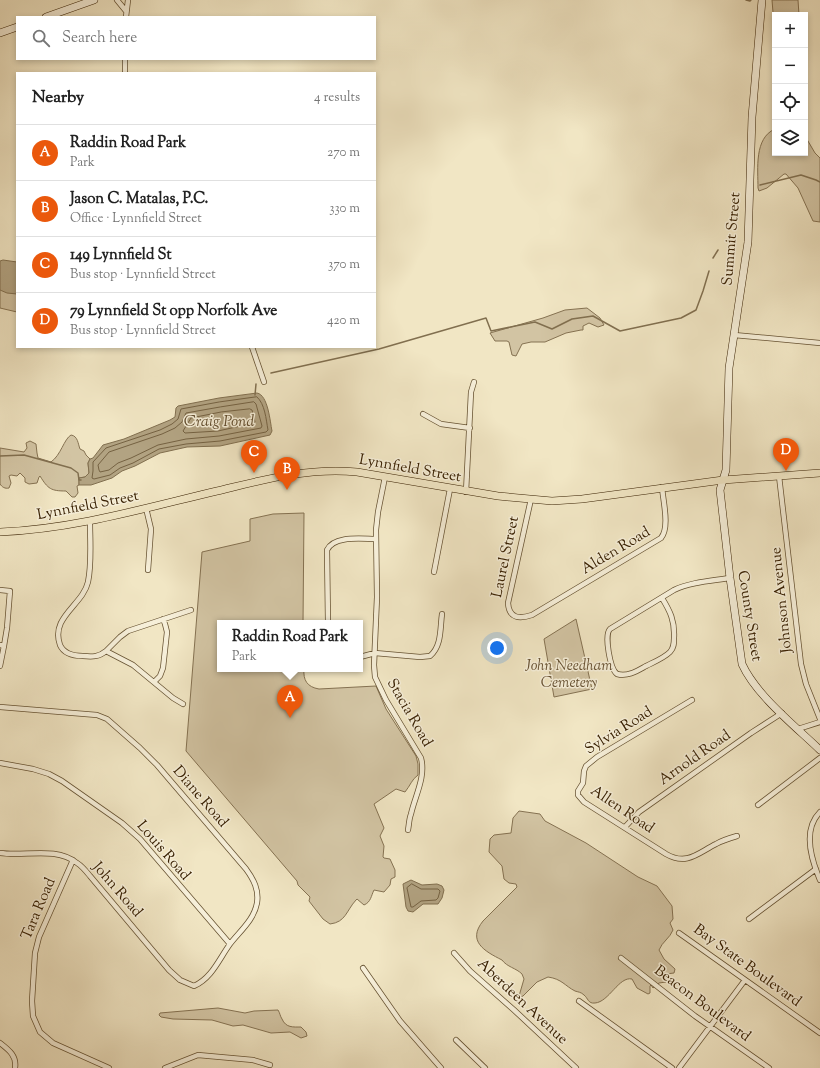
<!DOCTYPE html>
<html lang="en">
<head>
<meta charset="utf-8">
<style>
  body { margin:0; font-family:"Sorts Mill Goudy",serif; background:#f6f6f6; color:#222 }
  .controls { position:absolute; right:12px; top:12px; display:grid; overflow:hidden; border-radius:0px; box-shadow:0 2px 6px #0003 }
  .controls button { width:36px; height:36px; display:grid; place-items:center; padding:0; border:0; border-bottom:1px solid #e0e0e0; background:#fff; color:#222; font:20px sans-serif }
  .you { position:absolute; left:497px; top:648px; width:14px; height:14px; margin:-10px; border:3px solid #fff; border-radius:50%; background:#1a73e8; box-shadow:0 0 0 6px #1a73e833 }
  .badge { display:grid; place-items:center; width:26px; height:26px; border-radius:50%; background:#ea580c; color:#fff; font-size:13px; font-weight:700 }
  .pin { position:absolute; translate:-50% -33px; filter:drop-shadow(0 1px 2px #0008) }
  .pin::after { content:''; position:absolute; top:21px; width:14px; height:12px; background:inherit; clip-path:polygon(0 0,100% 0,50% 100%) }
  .popup { position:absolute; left:217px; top:620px; width:146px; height:52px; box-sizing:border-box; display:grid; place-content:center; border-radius:0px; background:#fff; filter:drop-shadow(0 1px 3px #0005); font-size:13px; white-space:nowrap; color:#767676 }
  .popup b { font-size:15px; color:#222 }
  .popup::after { content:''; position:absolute; left:50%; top:100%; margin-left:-8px; border:8px solid transparent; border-top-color:#fff }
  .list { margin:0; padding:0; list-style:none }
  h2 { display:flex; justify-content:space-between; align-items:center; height:52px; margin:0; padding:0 16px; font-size:17px }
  h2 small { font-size:13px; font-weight:400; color:#767676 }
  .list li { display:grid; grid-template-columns:26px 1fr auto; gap:12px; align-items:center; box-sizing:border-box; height:56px; padding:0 16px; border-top:1px solid #e0e0e0 }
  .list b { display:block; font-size:15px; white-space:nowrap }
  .list p { margin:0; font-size:13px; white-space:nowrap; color:#767676 }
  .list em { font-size:13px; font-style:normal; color:#767676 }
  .icon { flex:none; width:22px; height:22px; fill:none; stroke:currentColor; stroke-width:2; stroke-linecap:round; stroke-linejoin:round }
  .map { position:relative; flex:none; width:820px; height:1068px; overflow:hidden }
  .search { position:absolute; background:#fff; box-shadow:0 2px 6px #0003; left:16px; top:16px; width:360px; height:44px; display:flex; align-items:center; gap:10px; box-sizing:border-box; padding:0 14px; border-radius:0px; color:#767676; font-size:15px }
  .panel { position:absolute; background:#fff; box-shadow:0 2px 6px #0003; left:16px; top:72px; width:360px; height:276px; border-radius:0px }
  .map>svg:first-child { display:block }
</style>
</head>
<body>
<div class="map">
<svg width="820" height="1068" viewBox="0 0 820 1068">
  <rect width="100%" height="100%" fill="#f1e6c4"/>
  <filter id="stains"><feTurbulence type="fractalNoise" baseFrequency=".005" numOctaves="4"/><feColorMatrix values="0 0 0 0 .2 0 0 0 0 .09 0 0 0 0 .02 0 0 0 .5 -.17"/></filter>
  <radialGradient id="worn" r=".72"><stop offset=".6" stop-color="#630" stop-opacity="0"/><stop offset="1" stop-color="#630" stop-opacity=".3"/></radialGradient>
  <path fill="#d2c4a3" stroke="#857252" d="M772,0H798L799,15H775V25H774Z
    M775,129V153H805V136L815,153L820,158V222L813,221L798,188L786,174H784L767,188L759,191L758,188C758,169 754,138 775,129Z
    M0,275L17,279V312L0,308Z
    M587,308L600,318L604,325L598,327L589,323L583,326V330H581L566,333L545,342H531L522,344L516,356L512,355L509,342L507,341H495L490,333L543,318L565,310Z
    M71,435C78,436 78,444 80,449L84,451L86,455L90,459L88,463L89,473L85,477L79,478V485L77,486L78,493L75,497H72L66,491C51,491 48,489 40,476L39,477L37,483L29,484L25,482V478L20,473L17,476L11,475L9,476L11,483L9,488C5,489 2,487 0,484V448L24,452L27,448L26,443L30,441L36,444L37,453L38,458L51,462C61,455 64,439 71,435Z
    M304,513L303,623H220V669H304C303,680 307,687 319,689L376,686L386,709L416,756L418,764V775C412,779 410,786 405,792L396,789L374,804L384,828L380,836L384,846L383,857L384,858L390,859L395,870V877L391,879L390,885L384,892L374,890C371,896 371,902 364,905L357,899L356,900C346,911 346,922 330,924L323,919L309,901L310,897L298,885L297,881L186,751L202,552L250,541V519L273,514Z
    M576,619L592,689L554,697L544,639Z
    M519,811L540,814L545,821L586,843L638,877L657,886L672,906L673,919L670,923L673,930C670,938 662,942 659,950L664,959L675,969L674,973L666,974L667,980L666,982L659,983L653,988L651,985L650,986V993L648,994L637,988L632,979C619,976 609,1002 595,1003C588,1004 588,998 584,995C581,992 578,992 575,991C565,986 562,979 548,977L537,982L523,996L520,997L519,996L524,979L522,974C516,968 507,967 502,960C484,951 467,941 483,921L517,887L516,884L509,883L504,879L502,866L489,852L490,839L494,835L511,833L513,818Z
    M218,1008L245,1013L254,1011L278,1010C280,1013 280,1016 282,1019C286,1028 293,1027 301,1027L306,1032L307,1036L301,1038L290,1032L271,1033L243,1025L233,1026L212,1020L173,1019L161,1017L159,1015L160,1013Z"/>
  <path fill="#b2a382" stroke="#816f4f" d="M3,260L17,262V294L7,293L0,290V261Z
    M257,393C268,395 270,421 272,431L270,435L220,446L187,447L160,453L135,466L122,471L112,478L91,485H79V478L85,477L89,473L88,463L90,459L93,458L103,445L124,439L170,420L175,417L176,408L178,406L219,398Z
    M411,880L422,885L437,884L442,886L444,890L442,898L438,904H423L413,912L408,911L406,907L403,884Z"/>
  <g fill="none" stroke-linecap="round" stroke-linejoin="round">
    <path stroke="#756242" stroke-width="1" d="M257,397C265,404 266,419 268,430L266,432L220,441L186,444L159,449L133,463L120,468L110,475L94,479L92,478L93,471V462L106,448L160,430L172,424L178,419L181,409L219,402Z
      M254,402L256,404L262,426L261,428L219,436L186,439L158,445L131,458L118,463L109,470L100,472L99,470L98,465L109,452L162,434L175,428L182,422L186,413L220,407Z
      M250,409L252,410L255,422L254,423L218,431L185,433L183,431L191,418L221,412Z
      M412,884L421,889H438L440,891L438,898L436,900L421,901L413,907H411L407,888Z"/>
    <path stroke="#816f4f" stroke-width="1.5" d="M746,0L750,1L751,0
      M760,185L801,175L816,180L820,182
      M713,258L718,250
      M271,373L379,349L486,318L491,331L535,322L552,329L572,319L593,316L620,331L681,318L696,310L703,291L709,271
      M255,395L256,384
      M0,456L24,455L71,468L78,473L79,480H81"/>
    <g stroke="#665232" stroke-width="6">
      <path id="street" d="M117,0L126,11
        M126,17L128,0
        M125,71V59
        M734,335L820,343
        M252,347L264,382
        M423,414L441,424L470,428
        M779,476L801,664L806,684L820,719
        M385,477L378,512L376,530L377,597L374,665L375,677L386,700L421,758C426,777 415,796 411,814C409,819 409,825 408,830
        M466,492L471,392L474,382
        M531,499L508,603C509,619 520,619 532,615L661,538C670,527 663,501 662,487
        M146,508L151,529L148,570
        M90,521C90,541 92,563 88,582C83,605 50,617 60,645C64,654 74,656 83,656C92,657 99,657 106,651L133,665L173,698L183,704
        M434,572L450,489
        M0,590L10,591L7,628L4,646L0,645
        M662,598C670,611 675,621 674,638C674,643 674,648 670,652C664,658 654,662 646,666C637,671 628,677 617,674C610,669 604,635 610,629L674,590C691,582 711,581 730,578
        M328,623L327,550C334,535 362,539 376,539
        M106,651L120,637L128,631L191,610
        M360,657L375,653L420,657L430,656C442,646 440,628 442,614
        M0,666L4,646
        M154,682L160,676L163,668L167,632L165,624L163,619
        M692,700L597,757L586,766L584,771L583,783L578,791V795L584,802L666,854C687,866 698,853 716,844C723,840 730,838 737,836
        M0,707L97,715L107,719L140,748L157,765L246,869C254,880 259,890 257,903C254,920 240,931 230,944C219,959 212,978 194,986L180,980L169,970L90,876C86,871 82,866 77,863C55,846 25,857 0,853
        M798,729L820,722
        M0,763L33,769L49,774L62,781L122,823L140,839L230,944
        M758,805L820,758
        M820,812C802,830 811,859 820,880
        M625,827L639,812L751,733L782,713
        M73,860L39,937L35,953L32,1001L33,1016L40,1032L53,1043L109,1068
        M749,919L816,869
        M679,933L820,1033
        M454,953L470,971L514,1010L576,1068
        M621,958L695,1016L769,1068
        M363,968L400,1021L441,1068
        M579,1001L672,1068
        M456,1040L485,1068
        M0,1043C9,1050 17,1056 15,1068
        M165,1068L198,1055L253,1060L270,1065
        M679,1068L745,980"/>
    </g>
    <g stroke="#382002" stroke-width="8">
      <path id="secondary" d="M762,0L752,117L748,242L729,368L726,470L720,490L730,578L742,664C756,695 795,726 820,750
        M46,17L94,0
        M0,33L17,27"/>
    </g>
    <g stroke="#382002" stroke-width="8">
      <path id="primary" d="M0,532C74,529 145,508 217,491C263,480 309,467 357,472L498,496L552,501L582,499L723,480L820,473"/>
    </g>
    <use href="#street" stroke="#f6efd9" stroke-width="4.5"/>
    <use href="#secondary" stroke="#f6efd9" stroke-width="7"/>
    <use href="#primary" stroke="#f1e6c4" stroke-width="7"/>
  </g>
  <g text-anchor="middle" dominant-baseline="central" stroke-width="3" stroke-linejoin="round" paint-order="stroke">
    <g font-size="15" fill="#382002" stroke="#f6efd9">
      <text transform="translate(732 239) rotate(-85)">Summit Street</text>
      <text transform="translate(410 469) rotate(10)">Lynnfield Street</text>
      <text transform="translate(88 506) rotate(-11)">Lynnfield Street</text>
      <text transform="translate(616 551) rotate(-31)">Alden Road</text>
      <text transform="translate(506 557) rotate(-78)">Laurel Street</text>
      <text transform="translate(782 600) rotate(-96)">Johnson Avenue</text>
      <text transform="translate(749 616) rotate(81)">County Street</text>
      <text transform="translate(409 713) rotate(60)">Stacia Road</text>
      <text transform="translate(619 731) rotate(-32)">Sylvia Road</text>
      <text transform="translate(695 758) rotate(-35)">Arnold Road</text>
      <text transform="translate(200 797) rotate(49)">Diane Road</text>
      <text transform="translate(622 810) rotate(34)">Allen Road</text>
      <text transform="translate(163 851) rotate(49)">Louis Road</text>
      <text transform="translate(117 890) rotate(49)">John Road</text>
      <text transform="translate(39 909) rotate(-67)">Tara Road</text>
      <text transform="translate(747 966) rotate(36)">Bay State Boulevard</text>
      <text transform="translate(522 1002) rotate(43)">Aberdeen Avenue</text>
      <text transform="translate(702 1004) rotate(37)">Beacon Boulevard</text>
    </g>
    <g font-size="15" font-style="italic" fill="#665132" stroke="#f6efd9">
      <text x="569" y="666">John Needham<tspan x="569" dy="17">Cemetery</tspan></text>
    </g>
    <g font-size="16" font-style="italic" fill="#634e2f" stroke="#f6efd9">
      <text x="219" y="422">Craig Pond</text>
    </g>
  </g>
  <rect width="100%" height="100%" filter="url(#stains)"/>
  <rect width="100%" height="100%" fill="url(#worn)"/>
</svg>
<div class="controls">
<button>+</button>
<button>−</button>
<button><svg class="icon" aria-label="locate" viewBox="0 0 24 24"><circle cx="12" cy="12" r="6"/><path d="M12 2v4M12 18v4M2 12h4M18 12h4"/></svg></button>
<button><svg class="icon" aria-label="layers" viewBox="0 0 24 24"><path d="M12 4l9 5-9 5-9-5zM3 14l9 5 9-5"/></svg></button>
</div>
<div class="you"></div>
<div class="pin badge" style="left:290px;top:718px">A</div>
<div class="popup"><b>Raddin Road Park</b>Park</div>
<div class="pin badge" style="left:287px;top:490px">B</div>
<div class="pin badge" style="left:254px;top:473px">C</div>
<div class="pin badge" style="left:786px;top:471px">D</div>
<div class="search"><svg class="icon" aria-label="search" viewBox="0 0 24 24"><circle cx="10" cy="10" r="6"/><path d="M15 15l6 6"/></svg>Search here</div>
<section class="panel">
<h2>Nearby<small>4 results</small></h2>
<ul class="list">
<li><span class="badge">A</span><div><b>Raddin Road Park</b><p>Park</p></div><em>270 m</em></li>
<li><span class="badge">B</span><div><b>Jason C. Matalas, P.C.</b><p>Office · Lynnfield Street</p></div><em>330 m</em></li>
<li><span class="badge">C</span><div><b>149 Lynnfield St</b><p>Bus stop · Lynnfield Street</p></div><em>370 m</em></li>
<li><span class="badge">D</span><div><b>79 Lynnfield St opp Norfolk Ave</b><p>Bus stop · Lynnfield Street</p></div><em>420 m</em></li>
</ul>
</section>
</div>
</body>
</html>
